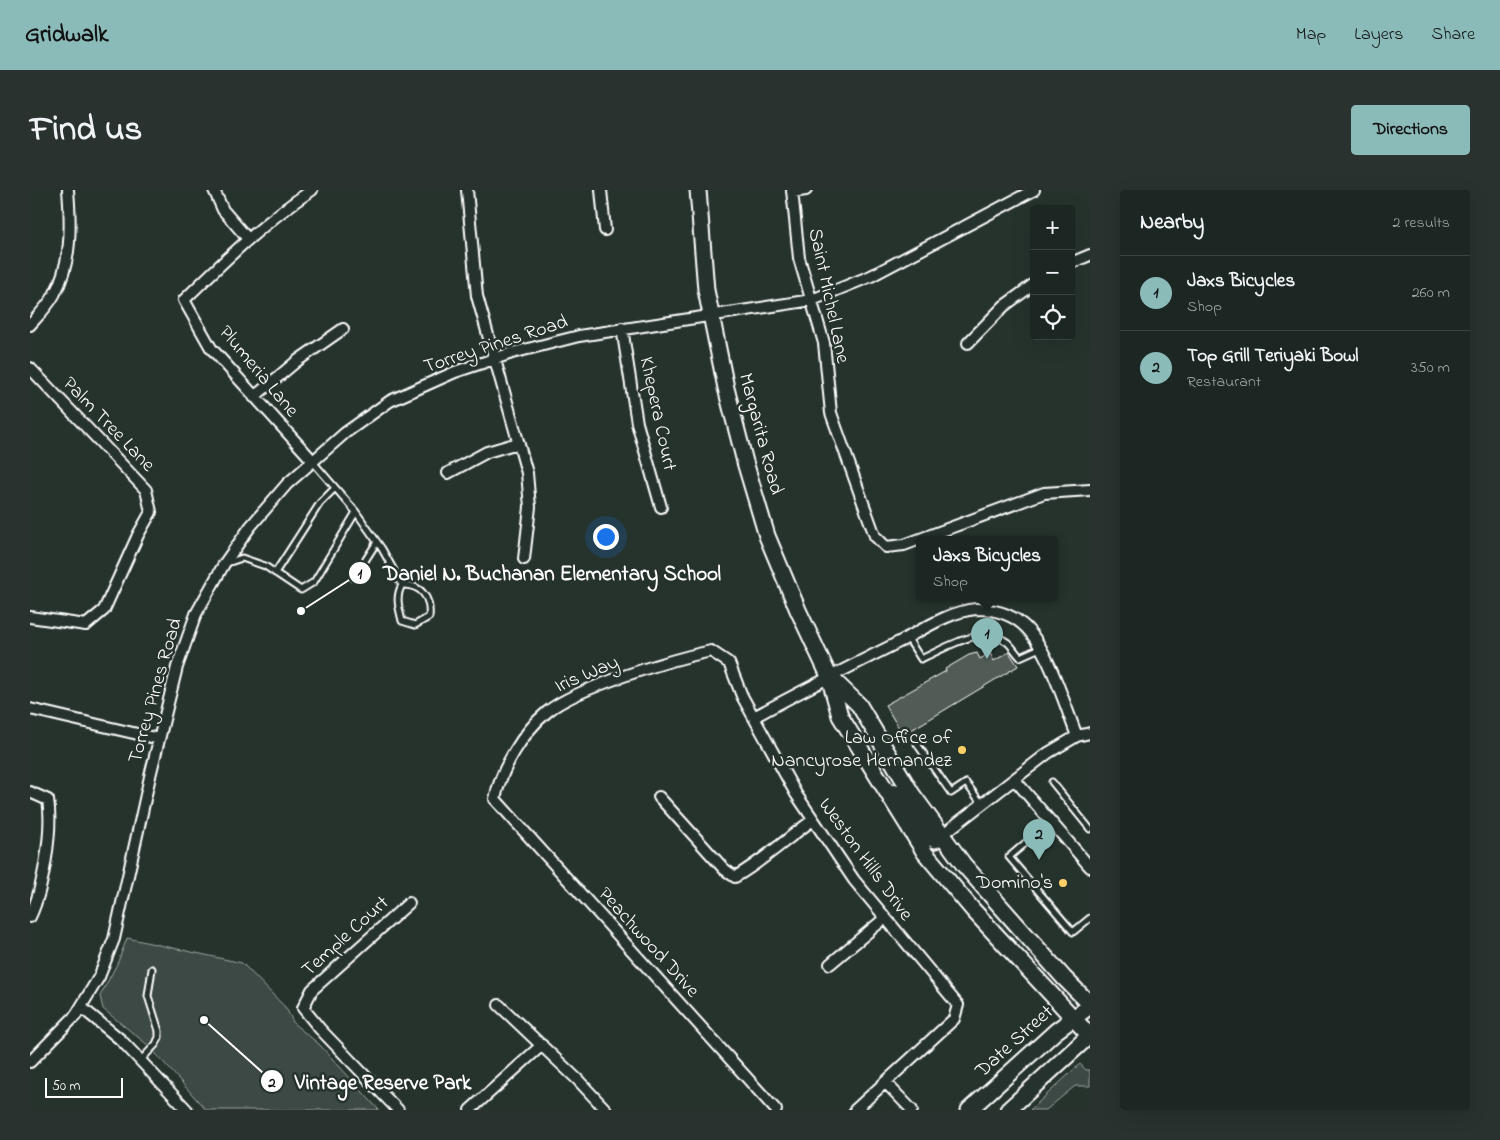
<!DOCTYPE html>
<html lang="en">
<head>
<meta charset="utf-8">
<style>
  body { margin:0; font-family:"Indie Flower",sans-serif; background:#29322f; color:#f1f3f6 }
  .controls { position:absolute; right:15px; top:15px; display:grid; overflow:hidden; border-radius:5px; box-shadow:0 5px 20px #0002 }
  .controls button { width:45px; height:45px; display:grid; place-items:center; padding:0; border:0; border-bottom:1px solid #3a4340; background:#1c2622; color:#f1f3f6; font:25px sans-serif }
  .scale { position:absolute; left:15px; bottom:12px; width:78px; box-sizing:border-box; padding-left:5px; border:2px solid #fff; border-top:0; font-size:14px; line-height:18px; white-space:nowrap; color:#fff; -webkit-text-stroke:4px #26332d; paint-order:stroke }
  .you { position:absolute; left:575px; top:346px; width:18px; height:18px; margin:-12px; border:4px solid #fff; border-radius:50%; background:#1a73e8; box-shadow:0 0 0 8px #1a73e833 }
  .badge { display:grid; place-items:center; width:32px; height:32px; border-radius:50%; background:#8bbbb9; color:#111; font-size:16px; font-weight:700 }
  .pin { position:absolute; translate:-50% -41px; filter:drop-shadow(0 1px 2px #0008) }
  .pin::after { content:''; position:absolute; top:26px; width:18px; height:15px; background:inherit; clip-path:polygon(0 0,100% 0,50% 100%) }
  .popup { position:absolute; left:886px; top:346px; width:142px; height:65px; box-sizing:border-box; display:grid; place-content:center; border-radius:5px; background:#1c2622; filter:drop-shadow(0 1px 4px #0005); font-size:16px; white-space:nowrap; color:#a0a5a5 }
  .popup b { font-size:19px; color:#f1f3f6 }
  .popup::after { content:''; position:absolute; left:50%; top:100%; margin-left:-10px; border:10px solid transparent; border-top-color:#1c2622 }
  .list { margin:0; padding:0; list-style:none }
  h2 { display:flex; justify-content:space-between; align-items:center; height:65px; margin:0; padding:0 20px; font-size:21px }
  h2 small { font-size:16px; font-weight:400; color:#a0a5a5 }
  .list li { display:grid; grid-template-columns:32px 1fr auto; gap:15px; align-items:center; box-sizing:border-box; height:75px; padding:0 20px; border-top:1px solid #3a4340 }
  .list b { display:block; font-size:19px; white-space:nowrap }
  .list p { margin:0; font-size:16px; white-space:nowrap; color:#a0a5a5 }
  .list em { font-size:16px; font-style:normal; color:#a0a5a5 }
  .icon { flex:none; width:28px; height:28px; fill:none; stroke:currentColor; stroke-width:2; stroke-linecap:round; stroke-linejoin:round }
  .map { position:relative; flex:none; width:1060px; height:920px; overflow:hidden; border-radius:5px }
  header { display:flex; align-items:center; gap:30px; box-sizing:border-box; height:70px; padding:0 25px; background:#8bbbb9; color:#111 }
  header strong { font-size:24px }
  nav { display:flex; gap:28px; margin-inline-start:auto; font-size:18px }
  .intro { display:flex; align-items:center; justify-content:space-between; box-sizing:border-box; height:120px; padding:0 30px }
  h1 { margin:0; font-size:35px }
  .button { padding:12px 22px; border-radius:5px; background:#8bbbb9; color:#111; font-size:18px; font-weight:700 }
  main { display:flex; gap:30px; padding:0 30px }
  aside { flex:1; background:#1c2622; border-radius:5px; box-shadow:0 5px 20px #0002 }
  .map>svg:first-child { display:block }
</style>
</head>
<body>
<header>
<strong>Gridwalk</strong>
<nav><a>Map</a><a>Layers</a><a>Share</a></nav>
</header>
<div class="intro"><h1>Find us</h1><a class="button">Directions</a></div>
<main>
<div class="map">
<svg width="1060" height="920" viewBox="0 0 1060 920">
  <rect width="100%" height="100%" fill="#26332d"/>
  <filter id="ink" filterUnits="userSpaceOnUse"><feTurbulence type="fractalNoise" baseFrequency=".02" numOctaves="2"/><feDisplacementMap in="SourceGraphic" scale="10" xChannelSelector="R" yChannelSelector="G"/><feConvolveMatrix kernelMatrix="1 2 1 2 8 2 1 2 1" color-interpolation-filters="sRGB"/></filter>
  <g filter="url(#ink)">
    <path fill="#3e4944" stroke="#9ea4a2" d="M97,748L212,773L256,818L264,834L289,854L349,920H176L119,856L73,819L70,806L88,772Z
      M1050,874L1056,880H1060V896H1045L1016,920H1000Z"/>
    <path fill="#515c57" stroke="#fff" d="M979,462L988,476L873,545L855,515L916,481L915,479L939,465L947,463L950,469L960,463L964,471Z"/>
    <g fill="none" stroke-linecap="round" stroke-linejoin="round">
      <g stroke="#fff" stroke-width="9">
        <path id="lane" d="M326,322L352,359L372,395
          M197,373L212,368L235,376L271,400L284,392L326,322L283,272
          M245,383L290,313L305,298
          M324,388L347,352
          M372,395C392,394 401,409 399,427L385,435L372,431C369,418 365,407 372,395Z
          M877,447L891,469C916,458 951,434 977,452C982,456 986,463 990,467L1010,458
          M887,554L921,603L936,593L952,614
          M1022,592L1060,639
          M1020,632L979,667L1043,742L1060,728
          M111,870L126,854L129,847V841L118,806L122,779"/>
      </g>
      <g stroke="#fff" stroke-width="14">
        <path id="street" d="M184,0L193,20L218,49
          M282,0C235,31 195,70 154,110L181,158L283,271
          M437,0L447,106L497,283L500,317L494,369
          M571,0L575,40
          M762,0L769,68L794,153L801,223L845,346L856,357L874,355L1014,303L1060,300
          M762,2L776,0
          M1041,73L1060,65
          M0,135C8,126 18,116 24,105C42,73 41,35 38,0
          M592,138L607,233L631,317
          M938,153L974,116L1004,94
          M0,178L116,300L121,322L108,345L74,420L56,435L0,427
          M224,207L267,171L313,139
          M418,283L457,262L488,253
          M0,519L129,549
          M724,527C773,500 823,475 873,450C895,438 921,421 946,419C963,419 979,423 992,434C1017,454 1035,516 1047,546
          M985,590L1060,677
          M0,602L18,610C23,640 13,700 0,727
          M629,607L694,679L705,687C733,671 756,649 783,630
          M912,645L1018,563L1047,546L1060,543
          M800,774L855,728
          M469,815L548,890L576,920
          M51,817L91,850L157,920
          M0,872L46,825L69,787L84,749L121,582L147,477L166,424L194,374L220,337L257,294L315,243L360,211L425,182L482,163L549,146L782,110L841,86L1004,0
          M855,892L882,920
          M368,920L290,839L273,818L282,800L379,713
          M440,920L512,855
          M746,920L465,609C471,579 493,542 517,522C545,498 643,469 681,461L699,473L712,506L766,604L824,690L928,815L924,829L825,920"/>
      </g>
      <g stroke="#fff" stroke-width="19">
        <path id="secondary" d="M668,0L676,100L696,198L715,272L737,346L768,420L799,486L810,526L895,663L943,720L1060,846
          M799,486L829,515L882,604L934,675L1034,788L1060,814
          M865,602L898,646L905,650L912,645
          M939,920L1026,841L1060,816
          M978,920L1060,845"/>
      </g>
      <use href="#lane" stroke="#26332d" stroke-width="5"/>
      <use href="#street" stroke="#26332d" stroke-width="10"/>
      <use href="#secondary" stroke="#26332d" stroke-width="15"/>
    </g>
  </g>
  <g fill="#ffd166" stroke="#26332d" stroke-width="2">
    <circle cx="932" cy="560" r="5"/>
    <circle cx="1033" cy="693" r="5"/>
  </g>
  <g text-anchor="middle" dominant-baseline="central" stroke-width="5" stroke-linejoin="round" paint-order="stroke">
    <g font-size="20" fill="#fff" stroke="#26332d">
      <text transform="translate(798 106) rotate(78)">Saint Michel Lane</text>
      <text transform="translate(466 155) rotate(-18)">Torrey Pines Road</text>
      <text transform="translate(228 182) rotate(50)">Plumeria Lane</text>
      <text transform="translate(627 224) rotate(78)">Khepera Court</text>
      <text transform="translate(78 235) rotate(46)">Palm Tree Lane</text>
      <text transform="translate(730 244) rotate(75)">Margarita Road</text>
      <text transform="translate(557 485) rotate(-23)">Iris Way</text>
      <text transform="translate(126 501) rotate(-74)">Torrey Pines Road</text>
      <text transform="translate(835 670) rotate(54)">Weston Hills Drive</text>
      <text transform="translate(316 747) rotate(-42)">Temple Court</text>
      <text transform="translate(618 753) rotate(48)">Peachwood Drive</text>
      <text transform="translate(985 852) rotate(-42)">Date Street</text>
    </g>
    <g font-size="20" fill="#fff" stroke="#26332d" text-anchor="end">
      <text x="922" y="548">Law Office of<tspan x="922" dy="23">Nancyrose Hernandez</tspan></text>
      <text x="1023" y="693">Domino's</text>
    </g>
  </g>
  <path fill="none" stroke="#fff" stroke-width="2" d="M271 421L330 383M174 830L242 891"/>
  <g fill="#fff" stroke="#26332d" stroke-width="2">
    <circle cx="271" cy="421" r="5"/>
    <circle cx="174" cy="830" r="5"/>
    <circle cx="330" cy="383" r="12"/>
    <circle cx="242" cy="891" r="12"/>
  </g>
  <g font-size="15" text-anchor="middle" font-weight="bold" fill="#111">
    <text x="330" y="388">1</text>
    <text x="242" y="897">2</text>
  </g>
  <g font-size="21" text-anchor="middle" font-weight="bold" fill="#fff" stroke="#26332d" stroke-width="5" stroke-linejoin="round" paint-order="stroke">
    <text x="522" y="390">Daniel N. Buchanan Elementary School</text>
    <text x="353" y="899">Vintage Reserve Park</text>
  </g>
</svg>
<div class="controls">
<button>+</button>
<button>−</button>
<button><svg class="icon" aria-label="locate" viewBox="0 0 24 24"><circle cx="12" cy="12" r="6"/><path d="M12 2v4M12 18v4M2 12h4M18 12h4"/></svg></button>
</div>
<div class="scale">50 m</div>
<div class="you"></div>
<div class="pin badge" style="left:957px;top:469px">1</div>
<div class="popup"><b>Jaxs Bicycles</b>Shop</div>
<div class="pin badge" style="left:1009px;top:670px">2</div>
</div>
<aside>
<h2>Nearby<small>2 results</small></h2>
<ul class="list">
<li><span class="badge">1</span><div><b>Jaxs Bicycles</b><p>Shop</p></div><em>260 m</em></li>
<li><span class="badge">2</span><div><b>Top Grill Teriyaki Bowl</b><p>Restaurant</p></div><em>350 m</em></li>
</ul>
</aside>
</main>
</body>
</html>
